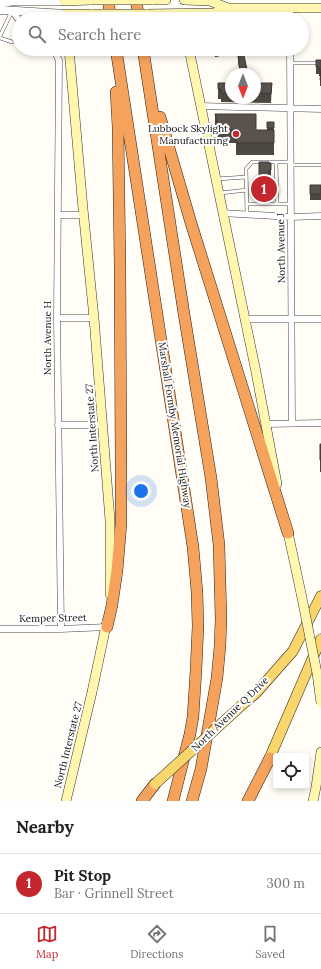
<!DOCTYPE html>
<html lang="en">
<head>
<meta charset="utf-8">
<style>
  body { margin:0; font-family:Lora,serif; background:#f6f6f6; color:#202124 }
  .controls { position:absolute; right:12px; bottom:12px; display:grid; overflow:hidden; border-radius:4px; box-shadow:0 2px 6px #0003 }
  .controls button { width:36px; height:36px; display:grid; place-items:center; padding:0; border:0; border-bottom:1px solid #e0e0e0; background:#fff; color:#202124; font:20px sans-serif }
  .compass { position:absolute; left:225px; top:68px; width:36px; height:36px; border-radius:50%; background:#fff; box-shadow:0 2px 6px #0003; rotate:180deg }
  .you { position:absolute; left:141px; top:491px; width:14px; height:14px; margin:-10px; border:3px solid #fff; border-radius:50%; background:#1a73e8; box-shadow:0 0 0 6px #1a73e833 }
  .badge { display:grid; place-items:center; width:26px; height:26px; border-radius:50%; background:#c4262e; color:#fff; font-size:13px; font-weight:700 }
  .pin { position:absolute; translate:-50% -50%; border:2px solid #fff; box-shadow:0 1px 4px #0006 }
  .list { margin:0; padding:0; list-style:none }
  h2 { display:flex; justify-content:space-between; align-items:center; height:52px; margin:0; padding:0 16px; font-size:17px }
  h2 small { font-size:13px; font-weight:400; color:#757577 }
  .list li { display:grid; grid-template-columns:26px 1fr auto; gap:12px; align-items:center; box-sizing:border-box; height:60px; padding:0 16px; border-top:1px solid #e0e0e0 }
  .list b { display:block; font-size:15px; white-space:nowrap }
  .list p { margin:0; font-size:13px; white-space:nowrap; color:#757577 }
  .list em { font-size:13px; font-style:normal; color:#757577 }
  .icon { flex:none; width:22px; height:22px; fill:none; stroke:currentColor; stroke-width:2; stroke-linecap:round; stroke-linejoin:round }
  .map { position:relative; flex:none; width:321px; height:801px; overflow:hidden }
  .search { position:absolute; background:#fff; box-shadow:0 2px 6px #0003; left:12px; right:12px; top:12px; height:44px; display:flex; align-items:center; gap:10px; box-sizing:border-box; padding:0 14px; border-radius:22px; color:#757577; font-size:15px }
  .sheet { height:112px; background:#fff }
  nav { display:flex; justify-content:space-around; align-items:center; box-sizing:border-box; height:56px; border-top:1px solid #e0e0e0; background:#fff; font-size:11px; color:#757577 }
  nav a { display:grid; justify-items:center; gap:2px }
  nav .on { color:#c4262e }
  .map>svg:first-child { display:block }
</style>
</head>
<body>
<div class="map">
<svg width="321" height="801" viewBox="0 0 321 801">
  <rect width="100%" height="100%" fill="#fffdf5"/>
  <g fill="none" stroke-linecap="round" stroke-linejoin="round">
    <g stroke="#444" stroke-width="4">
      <path id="service" d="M0,36L12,11
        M0,38L12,42
        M291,63H321
        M276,162L277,204
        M291,165H321
        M217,179L246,177
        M220,193L247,190
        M247,204H291
        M247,214L246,169L252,162H291"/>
    </g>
    <g stroke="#444" stroke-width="7">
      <path id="minor" d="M290,8V19
        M12,11L19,20
        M53,49L59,60L57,318L61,629
        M290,49L292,423
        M200,106L321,109
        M222,213L291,217L321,216
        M58,215H84
        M57,318H94
        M245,319H321
        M266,424L321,423
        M58,425H103
        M0,629H61L107,627"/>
    </g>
    <g stroke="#444" stroke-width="9">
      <path id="tertiary" d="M0,3L16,1H64
        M0,10L66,14"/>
    </g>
    <g stroke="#333" stroke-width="10">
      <path id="secondary" d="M152,0H166
        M184,0L210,1L228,8
        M64,1L91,0
        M66,14H93
        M146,14L214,13L228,8H321
        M69,49L83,209L94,318L110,520V594
        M189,49L256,372L277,484
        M287,528L301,593
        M66,801L92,692L107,621
        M313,801L316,787L321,752"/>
    </g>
    <g stroke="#222" stroke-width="11">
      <path id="primary" d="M243,704L256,693L293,651L321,596
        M267,764L321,639"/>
    </g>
    <g stroke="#222" stroke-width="12">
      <path id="motorway" d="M108,0L111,19
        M136,0L139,19
        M116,49L193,547L197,592L198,626L196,670L193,717L190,734L173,801
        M143,49L184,314L211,478L219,545L221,619L220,646L217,678L201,769L192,801
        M160,117L191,223L288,533
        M107,627L112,605L117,571L121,524V464L120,266L118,127L116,92
        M142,801L155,784
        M248,801L270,758"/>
    </g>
    <use href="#service" stroke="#fff" stroke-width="3"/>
    <use href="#minor" stroke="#fff" stroke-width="6"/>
    <use href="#tertiary" stroke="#fff" stroke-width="8"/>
    <use href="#secondary" stroke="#fff6b0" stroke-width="9"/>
    <use href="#primary" stroke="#f9d66b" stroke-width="10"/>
    <use href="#motorway" stroke="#f5a25d" stroke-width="11"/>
    <g stroke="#333" stroke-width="10" stroke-linecap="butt">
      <path id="secondary-bridge" d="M91,0H152
        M93,14H146
        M301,593L317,673L321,703"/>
    </g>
    <g stroke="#222" stroke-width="11" stroke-linecap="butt">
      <path id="primary-bridge" d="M155,784L243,704"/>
    </g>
    <use href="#secondary-bridge" stroke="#fff6b0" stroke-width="9"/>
    <use href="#primary-bridge" stroke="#f9d66b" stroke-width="10"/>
  </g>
  <path fill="#4d4742" d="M213,49H224V55L215,57Z
    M238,56L247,70V74H240L238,62Z
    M316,60H321V86H320V76H319V74H316Z
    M218,83H231V98H255V83H272L271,103L221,102V99H218Z
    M215,114L256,130H267V122H274V155H236V143H219L215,126Z
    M259,162L271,163V179H269V199H259Z
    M310,185H321V200H310Z
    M320,444H321V472H320Z"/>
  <path fill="#3f3936" d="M215,49H224V55L215,57Z"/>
  <path fill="#5a524d" stroke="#3f3936" d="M244,55L247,70L240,71L238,56Z
    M316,60H321V80H320L321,70H319V67H316Z
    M218,83H231V93H221V89H218Z
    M255,83H272L271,94L255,93Z
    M215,114H256V130H274V143H236V130H219Z
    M267,122H274V128H267Z
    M259,162H269V163H271V170H269V190H259Z
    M310,185H321V194H310Z
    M320,444H321V460H320Z"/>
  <circle fill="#c4262e" stroke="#fff" stroke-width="1.5" cx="236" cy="134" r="4"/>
  <g text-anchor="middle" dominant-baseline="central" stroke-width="4" stroke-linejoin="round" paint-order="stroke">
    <g font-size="10" fill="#111" stroke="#fff" text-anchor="end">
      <text x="228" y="128">Lubbock Skylight<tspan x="228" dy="12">Manufacturing</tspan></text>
    </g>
    <g font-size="10" fill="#111" stroke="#fff">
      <text transform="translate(281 248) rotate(-91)">North Avenue J</text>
      <text transform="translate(47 338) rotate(-90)">North Avenue H</text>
      <text transform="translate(175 425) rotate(81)">Marshall Formby Memorial Highway</text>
      <text transform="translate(92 428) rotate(-94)">North Interstate 27</text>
      <text transform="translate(53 618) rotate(-1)">Kemper Street</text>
      <text transform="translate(230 714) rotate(-44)">North Avenue Q Drive</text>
      <text transform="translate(68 745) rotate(-76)">North Interstate 27</text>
    </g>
  </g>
</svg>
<div class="controls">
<button><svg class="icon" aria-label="locate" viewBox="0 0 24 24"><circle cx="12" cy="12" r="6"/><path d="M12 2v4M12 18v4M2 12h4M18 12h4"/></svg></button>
</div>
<svg class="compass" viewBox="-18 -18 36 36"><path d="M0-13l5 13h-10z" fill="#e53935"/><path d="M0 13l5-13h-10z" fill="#757577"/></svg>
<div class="you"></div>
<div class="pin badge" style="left:264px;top:189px">1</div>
<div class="search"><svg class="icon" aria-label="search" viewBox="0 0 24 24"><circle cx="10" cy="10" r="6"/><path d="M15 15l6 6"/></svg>Search here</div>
</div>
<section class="sheet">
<h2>Nearby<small></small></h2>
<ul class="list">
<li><span class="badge">1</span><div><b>Pit Stop</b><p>Bar · Grinnell Street</p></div><em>300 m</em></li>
</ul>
</section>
<nav>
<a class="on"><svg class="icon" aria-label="map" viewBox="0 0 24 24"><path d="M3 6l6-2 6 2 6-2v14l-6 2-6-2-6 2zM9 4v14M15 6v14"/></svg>Map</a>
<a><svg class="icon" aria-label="directions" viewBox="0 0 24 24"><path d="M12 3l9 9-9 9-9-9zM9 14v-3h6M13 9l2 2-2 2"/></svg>Directions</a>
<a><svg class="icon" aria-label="saved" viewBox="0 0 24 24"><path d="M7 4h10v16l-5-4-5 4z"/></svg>Saved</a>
</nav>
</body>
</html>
